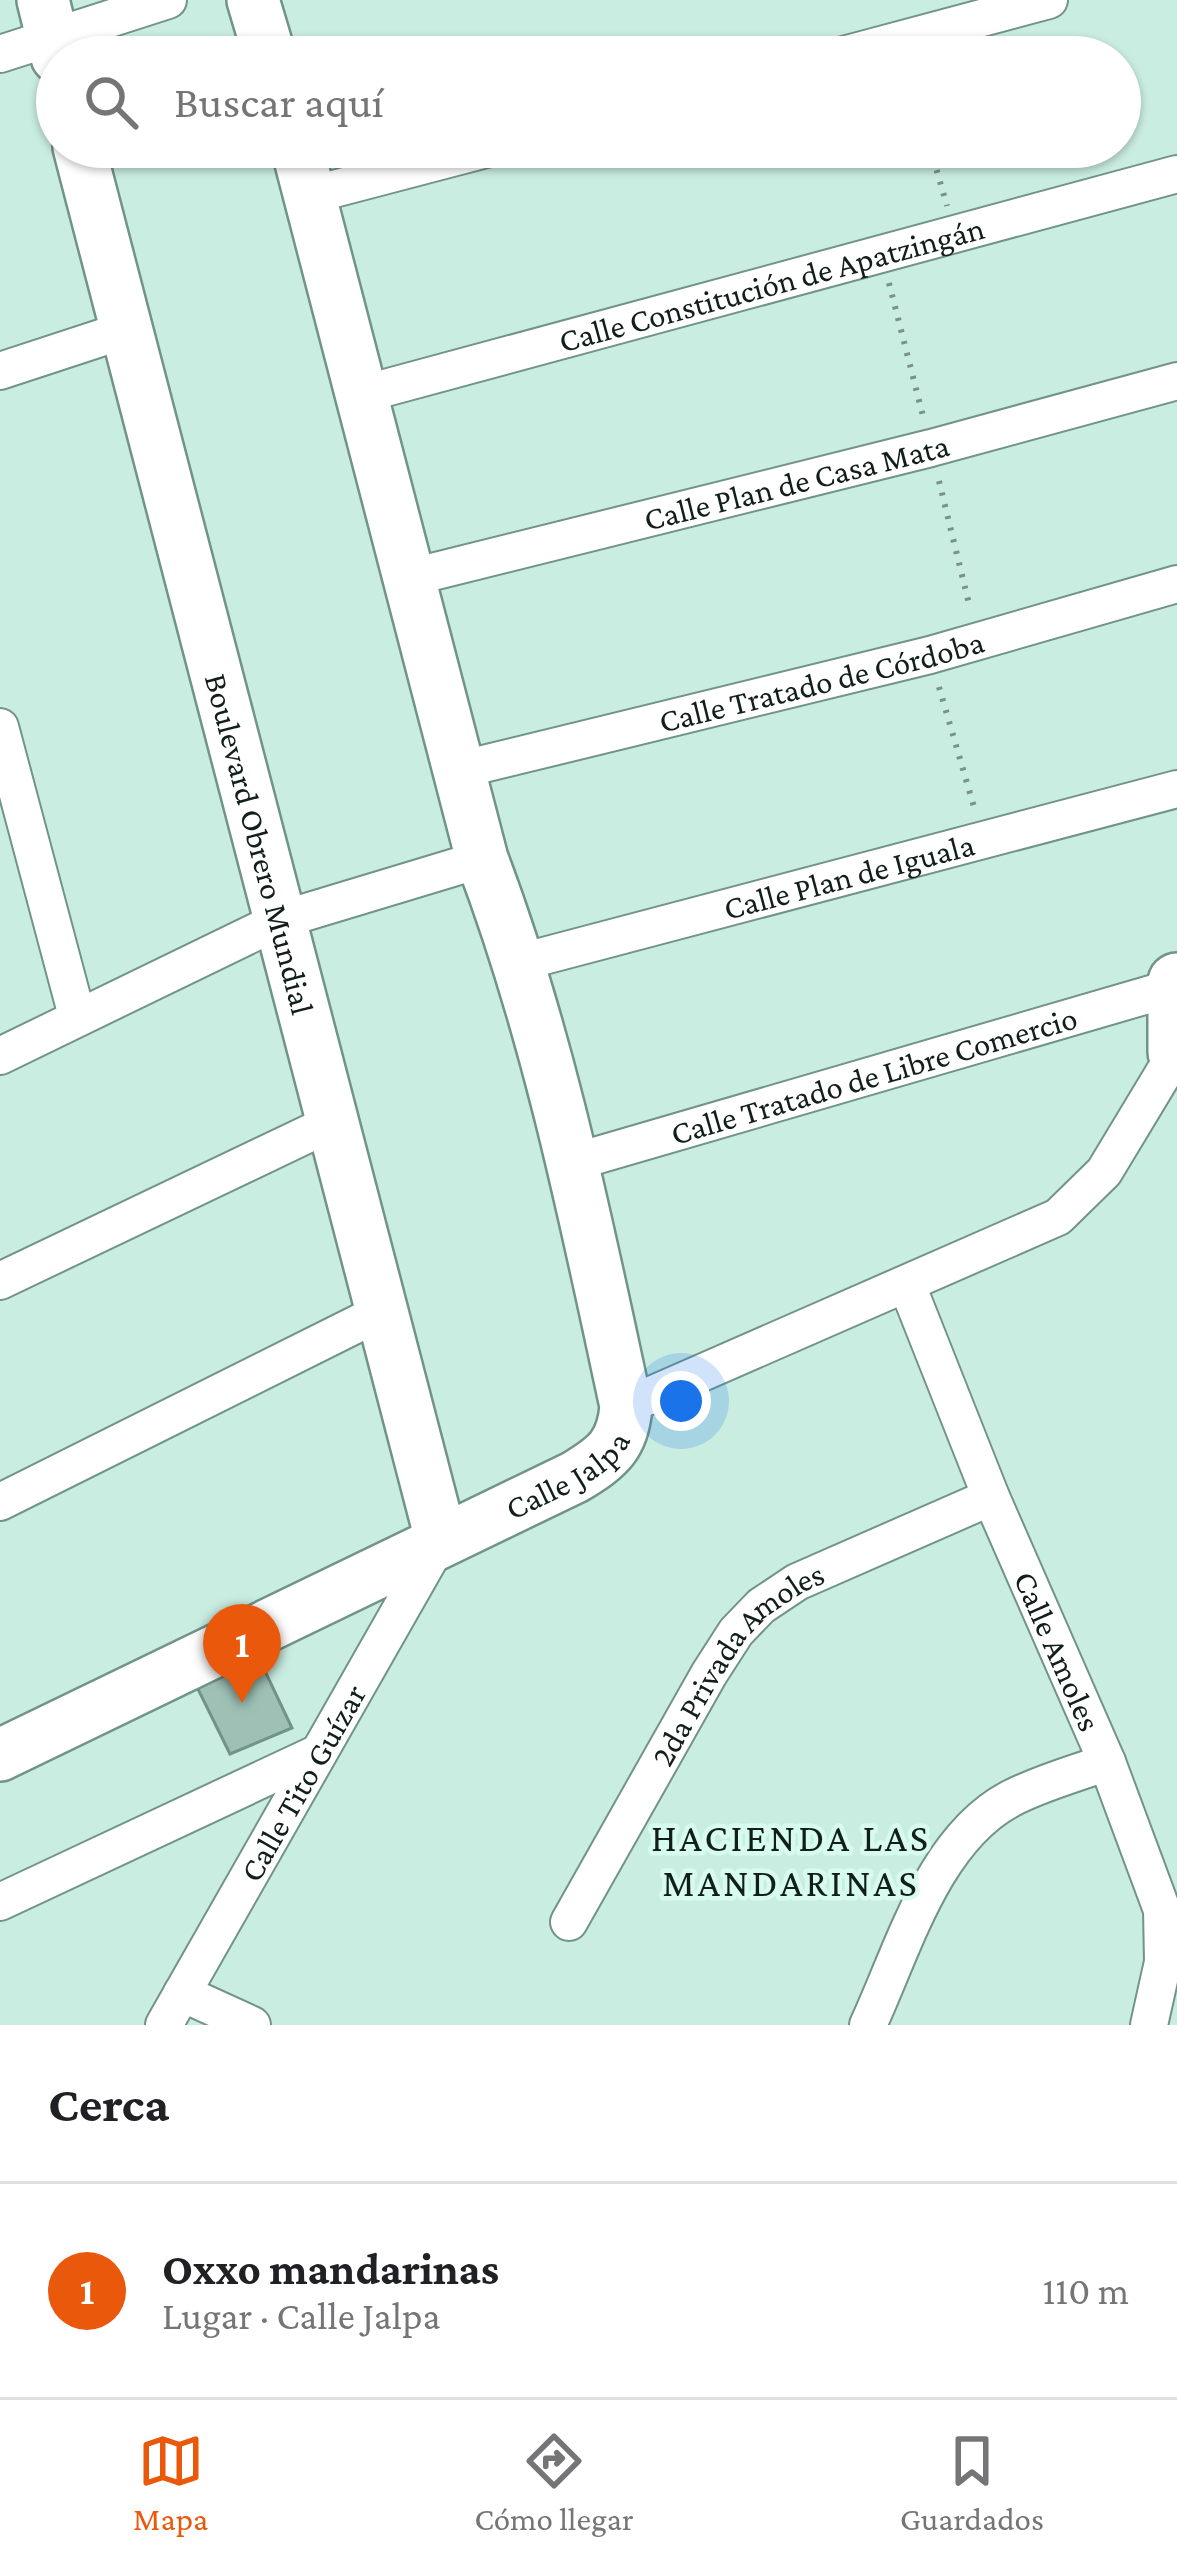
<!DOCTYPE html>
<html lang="es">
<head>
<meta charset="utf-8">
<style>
  body { margin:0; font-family:"Crimson Pro",serif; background:#f6f6f6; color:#202124 }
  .you { position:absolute; left:681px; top:1401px; width:42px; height:42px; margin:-30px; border:9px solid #fff; border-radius:50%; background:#1a73e8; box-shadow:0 0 0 18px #1a73e833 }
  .badge { display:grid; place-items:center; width:78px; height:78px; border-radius:50%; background:#ea580c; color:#fff; font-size:39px; font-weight:700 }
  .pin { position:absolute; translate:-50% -99px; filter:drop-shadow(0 3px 6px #0008) }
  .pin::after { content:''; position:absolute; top:63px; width:42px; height:36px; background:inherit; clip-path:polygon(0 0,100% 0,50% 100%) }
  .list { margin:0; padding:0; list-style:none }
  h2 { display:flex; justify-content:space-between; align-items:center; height:156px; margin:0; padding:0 48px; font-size:51px }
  h2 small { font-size:39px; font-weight:400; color:#757577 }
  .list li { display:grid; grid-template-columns:78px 1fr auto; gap:36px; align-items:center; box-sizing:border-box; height:216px; padding:0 48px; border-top:3px solid #e0e0e0 }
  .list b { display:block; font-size:45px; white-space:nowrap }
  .list p { margin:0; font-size:39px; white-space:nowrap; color:#757577 }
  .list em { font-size:39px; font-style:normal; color:#757577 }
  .icon { flex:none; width:66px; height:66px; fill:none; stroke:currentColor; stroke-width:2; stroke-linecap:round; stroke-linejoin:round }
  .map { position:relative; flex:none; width:1177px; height:2025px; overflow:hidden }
  .search { position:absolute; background:#fff; box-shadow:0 3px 9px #0004; left:36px; right:36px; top:36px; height:132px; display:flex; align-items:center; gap:30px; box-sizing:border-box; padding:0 42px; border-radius:66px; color:#757577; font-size:45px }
  .sheet { height:372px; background:#fff }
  nav { display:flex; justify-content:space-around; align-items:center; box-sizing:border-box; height:168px; border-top:3px solid #e0e0e0; background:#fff; font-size:33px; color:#757577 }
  nav a { display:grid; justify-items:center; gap:6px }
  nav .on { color:#ea580c }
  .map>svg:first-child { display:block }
</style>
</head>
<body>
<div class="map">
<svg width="1177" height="2025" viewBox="0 0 1177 2025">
  <rect width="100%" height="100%" fill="#caede2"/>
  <path fill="#9ec0b5" stroke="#729389" stroke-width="3" d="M254,1648L292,1728L230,1754L192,1677Z"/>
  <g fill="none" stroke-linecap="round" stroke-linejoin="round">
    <g stroke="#729388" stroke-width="40">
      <g id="street">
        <path d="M0,54L168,0"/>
        <path d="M836,57L1049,0"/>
        <path d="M311,195L494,147"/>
        <path d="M0,371L125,330"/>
        <path id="s1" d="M363,394L1177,174"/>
        <path id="s2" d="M412,577L931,448L1177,381"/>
        <path d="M0,727L77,1016"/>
        <path id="s3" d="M463,769L930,655L1177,584"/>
        <path id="s4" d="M521,962L1177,789"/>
        <path d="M0,1056L280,920L482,859"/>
        <path id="s5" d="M574,1162L1175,987"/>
        <path d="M0,1281L333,1122"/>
        <path id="s6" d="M907,1285L991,1497L1107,1762L1162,1910L1163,1962L1149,2025"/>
        <path d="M626,1406L1058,1217L1104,1172L1177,1051"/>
        <path d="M0,1502L381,1312"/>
        <path d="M0,1902L318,1753"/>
        <path id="s7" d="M569,1922L709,1674L736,1632L761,1606L797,1582L991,1497"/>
        <path d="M182,1993L252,2025"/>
        <path id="s8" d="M164,2025L439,1542"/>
        <path d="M868,2025C903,1950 933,1840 1010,1799C1040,1783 1075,1774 1107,1762"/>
      </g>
    </g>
    <g stroke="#729388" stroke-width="56">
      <g id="secondary">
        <path d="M43,0L57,57"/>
        <path d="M253,0L270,57"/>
        <path id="s9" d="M79,147L441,1539"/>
        <path id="s10" d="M0,1755L575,1477C608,1457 623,1445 626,1406C586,1221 549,1036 482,859L297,147"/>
      </g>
    </g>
    <g stroke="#729388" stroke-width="62">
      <path id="primary" d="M1177,982V1052"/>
    </g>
    <path stroke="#79928a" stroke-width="6" stroke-dasharray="3 9" stroke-linecap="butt" d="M930,147L947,206
      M889,283L923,416
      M939,481L970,608
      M939,687L974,807"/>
    <use href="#street" stroke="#fff" stroke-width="36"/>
    <use href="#secondary" stroke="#fff" stroke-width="51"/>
    <use href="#primary" stroke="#fff" stroke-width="57"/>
  </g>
  <g text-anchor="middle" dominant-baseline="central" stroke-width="9" stroke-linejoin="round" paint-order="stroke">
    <g font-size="33" fill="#111e1a" stroke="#d7fbef">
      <text stroke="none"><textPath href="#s1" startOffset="423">Calle Constitución de Apatzingán</textPath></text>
      <text stroke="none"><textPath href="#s2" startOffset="396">Calle Plan de Casa Mata</textPath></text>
      <text stroke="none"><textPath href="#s3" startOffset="369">Calle Tratado de Córdoba</textPath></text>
      <text stroke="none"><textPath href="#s9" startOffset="720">Boulevard Obrero Mundial</textPath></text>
      <text stroke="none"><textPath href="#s4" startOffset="339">Calle Plan de Iguala</textPath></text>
      <text stroke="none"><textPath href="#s5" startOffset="312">Calle Tratado de Libre Comercio</textPath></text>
      <text stroke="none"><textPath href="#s10" startOffset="633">Calle Jalpa</textPath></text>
      <text stroke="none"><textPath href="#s6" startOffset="396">Calle Amoles</textPath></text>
      <text stroke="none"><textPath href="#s7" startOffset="312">2da Privada Amoles</textPath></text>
      <text stroke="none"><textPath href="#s8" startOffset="279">Calle Tito Guízar</textPath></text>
    </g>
    <g font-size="39" letter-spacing="3" fill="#111e1a" stroke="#d7fbef">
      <text x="791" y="1837">HACIENDA LAS<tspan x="791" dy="45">MANDARINAS</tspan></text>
    </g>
  </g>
</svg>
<div class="you"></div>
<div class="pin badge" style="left:242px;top:1703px">1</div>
<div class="search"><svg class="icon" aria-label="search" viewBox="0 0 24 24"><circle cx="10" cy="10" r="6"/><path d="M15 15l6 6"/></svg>Buscar aquí</div>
</div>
<section class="sheet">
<h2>Cerca<small></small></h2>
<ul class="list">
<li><span class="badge">1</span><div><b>Oxxo mandarinas</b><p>Lugar · Calle Jalpa</p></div><em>110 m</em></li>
</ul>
</section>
<nav>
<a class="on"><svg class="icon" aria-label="map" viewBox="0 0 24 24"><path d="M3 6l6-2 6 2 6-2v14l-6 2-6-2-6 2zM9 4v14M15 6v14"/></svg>Mapa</a>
<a><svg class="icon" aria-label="directions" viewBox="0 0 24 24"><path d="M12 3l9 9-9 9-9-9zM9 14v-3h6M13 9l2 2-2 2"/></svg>Cómo llegar</a>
<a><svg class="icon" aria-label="saved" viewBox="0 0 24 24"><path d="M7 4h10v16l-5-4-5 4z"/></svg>Guardados</a>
</nav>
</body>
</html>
